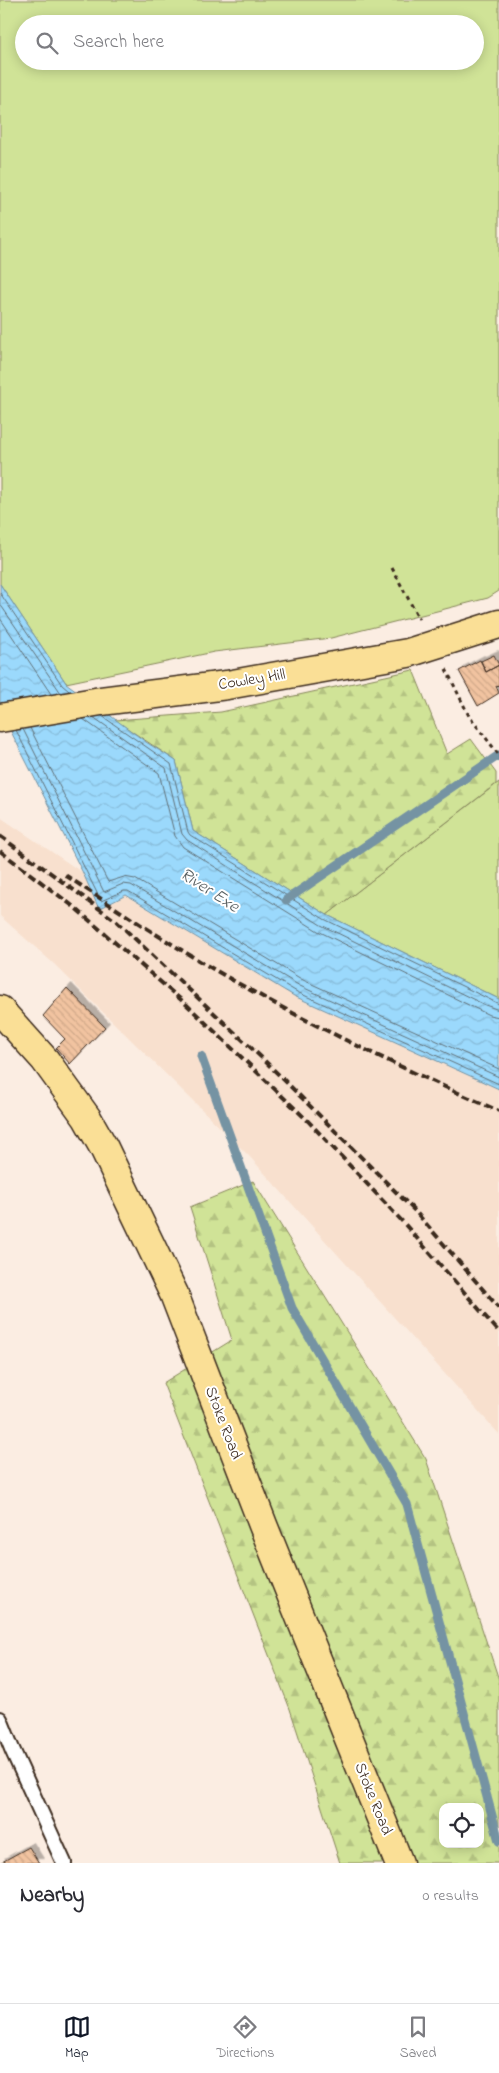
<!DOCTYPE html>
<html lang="en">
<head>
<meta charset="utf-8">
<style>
  body { margin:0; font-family:"Indie Flower",sans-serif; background:#f7f7f7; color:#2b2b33 }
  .controls { position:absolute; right:15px; bottom:15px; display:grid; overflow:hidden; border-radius:10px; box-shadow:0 2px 12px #0003 }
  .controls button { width:45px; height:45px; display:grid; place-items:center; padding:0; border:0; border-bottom:1px solid #e1e1e2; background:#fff; color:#2b2b33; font:25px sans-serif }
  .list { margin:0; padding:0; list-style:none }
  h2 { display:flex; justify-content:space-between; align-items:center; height:65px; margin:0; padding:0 20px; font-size:21px }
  h2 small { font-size:16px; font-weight:400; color:#7c7c81 }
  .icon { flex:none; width:28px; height:28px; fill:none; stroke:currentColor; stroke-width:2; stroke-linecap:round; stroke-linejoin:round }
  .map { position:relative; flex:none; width:499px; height:1863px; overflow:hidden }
  .search { position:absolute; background:#fff; box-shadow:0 2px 12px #0003; left:15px; right:15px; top:15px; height:55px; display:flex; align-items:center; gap:12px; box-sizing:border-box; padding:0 18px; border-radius:28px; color:#7c7c81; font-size:19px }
  .sheet { height:140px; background:#fff }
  nav { display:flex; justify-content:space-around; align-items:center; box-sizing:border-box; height:70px; border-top:1px solid #e1e1e2; background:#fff; font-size:14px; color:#7c7c81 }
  nav a { display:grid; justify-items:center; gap:2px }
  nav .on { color:#111827 }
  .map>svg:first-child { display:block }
</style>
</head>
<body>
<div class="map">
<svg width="499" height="1863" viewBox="0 0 499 1863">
  <defs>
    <pattern id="forest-firs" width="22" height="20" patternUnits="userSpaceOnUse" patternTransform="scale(1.25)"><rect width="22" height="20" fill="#d0e397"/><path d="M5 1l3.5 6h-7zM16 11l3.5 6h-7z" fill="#b4c382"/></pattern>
    <pattern id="water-waves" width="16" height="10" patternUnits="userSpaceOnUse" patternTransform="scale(1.25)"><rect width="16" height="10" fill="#9bd9fc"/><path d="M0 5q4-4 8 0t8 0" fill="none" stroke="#86bad8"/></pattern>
    <pattern id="building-back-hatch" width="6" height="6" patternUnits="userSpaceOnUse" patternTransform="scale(1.25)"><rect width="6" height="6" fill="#f1c3a0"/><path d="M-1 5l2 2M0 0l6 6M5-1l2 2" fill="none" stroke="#d0a889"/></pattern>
    <filter id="shadow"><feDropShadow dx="4.5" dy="-4.5" stdDeviation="0" flood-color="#0004"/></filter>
  </defs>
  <rect width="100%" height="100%" fill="#fbede2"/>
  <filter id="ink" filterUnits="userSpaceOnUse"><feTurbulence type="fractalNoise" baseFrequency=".02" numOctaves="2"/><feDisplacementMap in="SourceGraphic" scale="10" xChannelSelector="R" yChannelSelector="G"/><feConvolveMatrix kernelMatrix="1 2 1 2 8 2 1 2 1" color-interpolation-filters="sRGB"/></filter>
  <g filter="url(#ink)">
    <path fill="#f8e0ce" d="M0,817L83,873L99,909L126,895L294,996L499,1089V1434L249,1156L53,963L0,916Z"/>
    <path fill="#d0e397" stroke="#86865a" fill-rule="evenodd" d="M0,0H499V591L488,598L331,638L214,652L66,683L0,584ZM24,24H475V61H24Z
      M499,782V999L327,915Z"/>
    <path fill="url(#forest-firs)" stroke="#86865a" fill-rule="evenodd" d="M413,670L447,754L471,739L496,773V784L327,915L193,831L176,761L115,720L221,712Z
      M253,1181L426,1459L499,1680V1863H340L290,1709L163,1383L232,1340L190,1207ZM443,1807H480V1844H443Z"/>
    <path fill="url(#water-waves)" stroke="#7593a3" d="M0,584L66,683L146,742L176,761L193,831L327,915L499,999V1089L294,996L126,895L99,909L83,873L0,710Z"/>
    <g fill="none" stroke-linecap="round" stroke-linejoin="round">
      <path stroke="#617077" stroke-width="1" d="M0,593L62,685L69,691
        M0,604L61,693
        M0,618L51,694
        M102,716L171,764L188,832L190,835L324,919L499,1004
        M93,717L166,768L182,834L187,840L321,925L485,1005L499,1010
        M83,719L159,773L175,836L183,847L318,931L489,1015L499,1017
        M30,728L108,882L124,877L135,879L303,980L499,1069
        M23,729L104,892L123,884L131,885L300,986L499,1077
        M16,730L101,901L124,891H128L297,992L499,1084"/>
      <path stroke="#7593a3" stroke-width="9" d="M286,900L499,755
        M201,1056L292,1308L407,1504L499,1841"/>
    </g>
    <path fill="url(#building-back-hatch)" stroke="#3b2a1e" filter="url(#shadow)" d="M494,655L499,665L486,672L481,661Z
      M480,660L486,672L499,665V685L496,686L499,693L478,706L459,671Z
      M67,988L105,1027L70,1064L56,1048L65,1039L43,1016Z
      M29,1847L39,1863H0Z"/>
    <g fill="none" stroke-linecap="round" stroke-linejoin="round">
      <g stroke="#3b2a1e" stroke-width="18">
        <path id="service" d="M0,1719L12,1749L64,1863"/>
      </g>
      <g stroke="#3b2a1e" stroke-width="31">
        <path id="primary" d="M0,1010L45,1060L87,1118L104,1148L174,1294L263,1525L399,1863"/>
      </g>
      <g stroke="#3b2a1e" stroke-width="31">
        <path id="trunk" d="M0,718L101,701L227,685L408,653L499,624"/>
      </g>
      <path stroke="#3b2a1e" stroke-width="3" stroke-dasharray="4 4" stroke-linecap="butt" d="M392,568L419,619
        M446,669L469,716L499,755"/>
      <use href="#service" stroke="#fff" stroke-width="14"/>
      <use href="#primary" stroke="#fadf96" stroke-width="28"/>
      <use href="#trunk" stroke="#fadf96" stroke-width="28"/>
      <path stroke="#3b2a1e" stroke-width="4" stroke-dasharray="8 4" stroke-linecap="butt" d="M0,836L116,921L263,1059L415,1211L499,1308
        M0,851L74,907L187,1005L308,1121L401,1220L499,1332
        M65,875C107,903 150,931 193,957C291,1016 394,1065 499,1111"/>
    </g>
  </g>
  <g text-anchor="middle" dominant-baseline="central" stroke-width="4" stroke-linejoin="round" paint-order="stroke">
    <g font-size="16" fill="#3b2a1e" stroke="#fff">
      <text transform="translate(252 680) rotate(-9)">Cowley Hill</text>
      <text transform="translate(223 1423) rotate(69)">Stoke Road</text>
      <text transform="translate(373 1799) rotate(68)">Stoke Road</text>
    </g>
    <g font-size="18" font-style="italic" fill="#585f61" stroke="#fff">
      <text transform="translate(209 891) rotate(33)">River Exe</text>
    </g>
  </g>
</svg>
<div class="controls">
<button><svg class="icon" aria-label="locate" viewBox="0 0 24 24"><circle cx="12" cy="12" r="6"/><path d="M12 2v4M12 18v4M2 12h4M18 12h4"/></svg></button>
</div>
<div class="search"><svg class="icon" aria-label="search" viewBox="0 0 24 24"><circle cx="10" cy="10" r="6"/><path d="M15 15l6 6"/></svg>Search here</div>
</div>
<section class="sheet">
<h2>Nearby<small>0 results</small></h2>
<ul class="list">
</ul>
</section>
<nav>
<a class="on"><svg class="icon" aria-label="map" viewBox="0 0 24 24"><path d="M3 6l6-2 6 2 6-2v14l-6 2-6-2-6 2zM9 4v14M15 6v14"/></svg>Map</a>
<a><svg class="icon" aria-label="directions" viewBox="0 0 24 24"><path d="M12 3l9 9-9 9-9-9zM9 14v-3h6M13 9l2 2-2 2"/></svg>Directions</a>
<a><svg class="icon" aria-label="saved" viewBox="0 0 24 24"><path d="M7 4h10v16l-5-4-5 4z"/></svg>Saved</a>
</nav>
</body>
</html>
